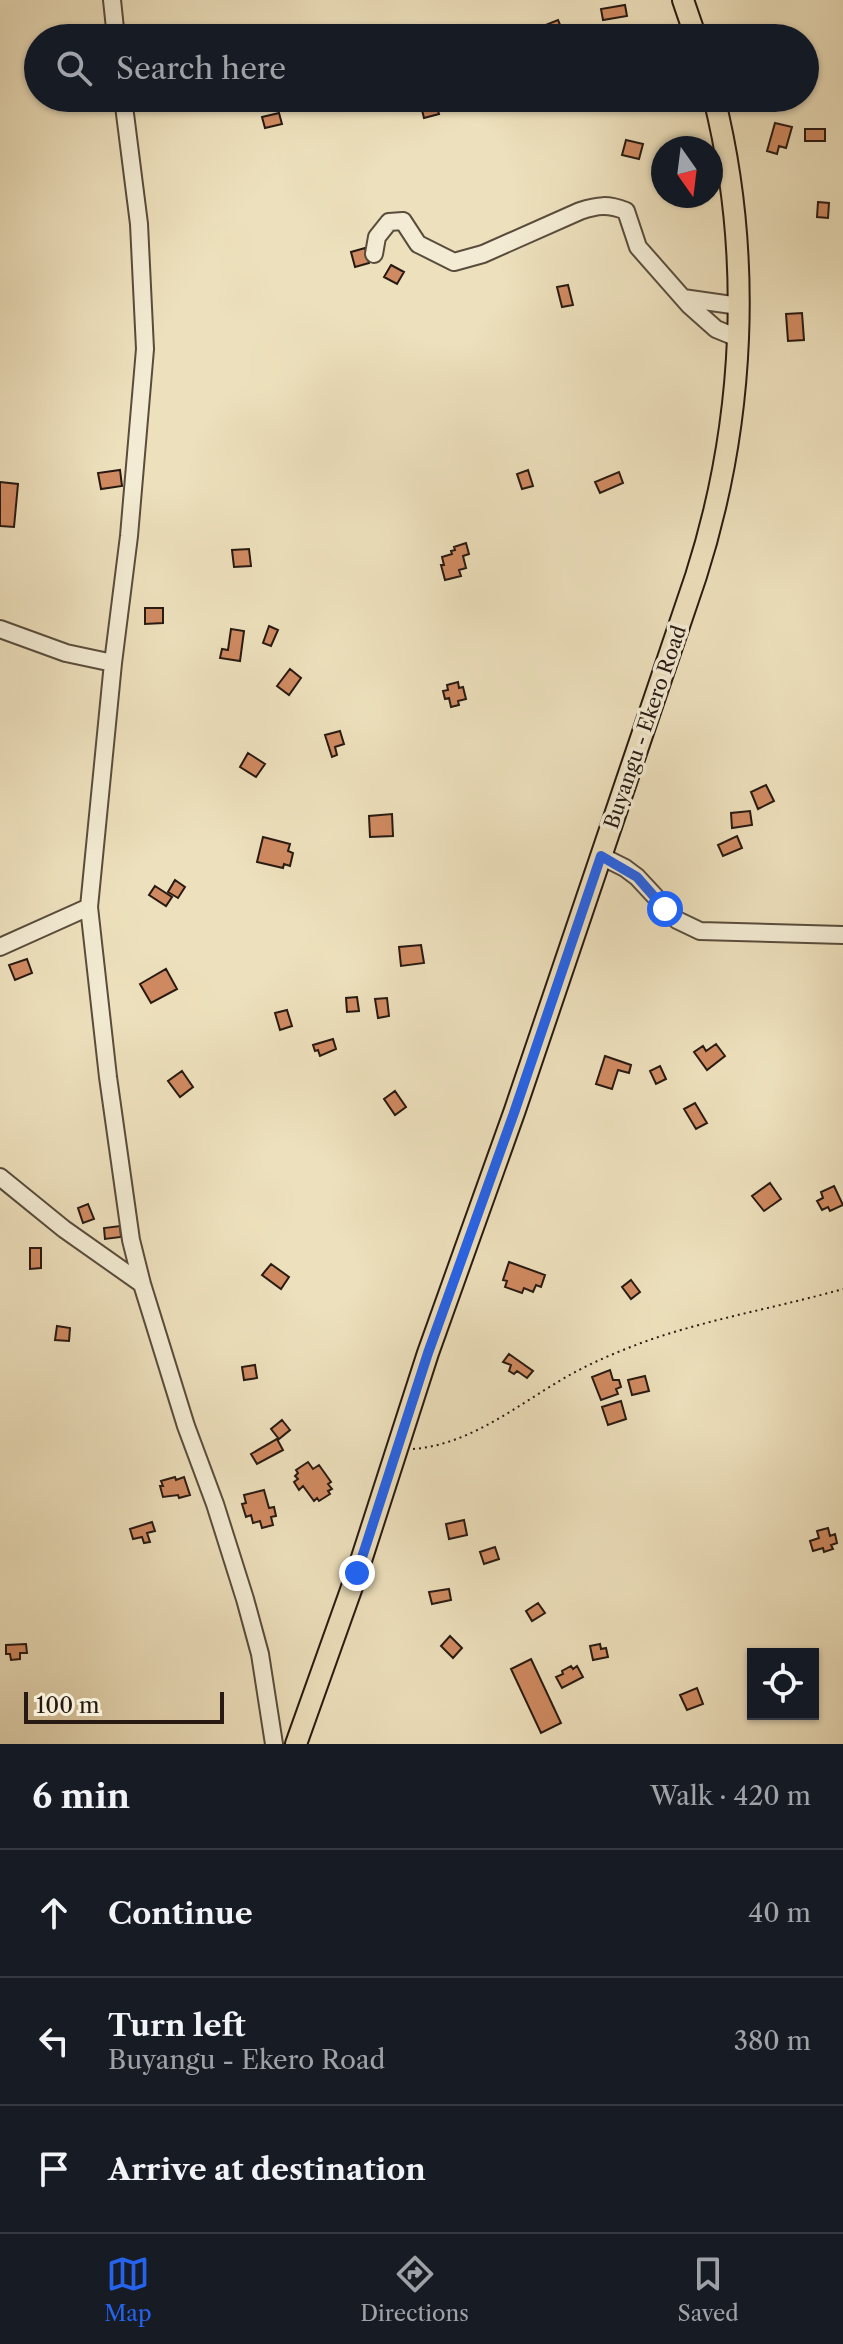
<!DOCTYPE html>
<html lang="en">
<head>
<meta charset="utf-8">
<style>
  body { margin:0; font-family:"Libre Caslon Text",serif; background:#20242c; color:#f1f3f6 }
  .controls { position:absolute; right:24px; bottom:24px; display:grid; overflow:hidden; border-radius:0px; box-shadow:0 2px 6px #0004 }
  .controls button { width:72px; height:72px; display:grid; place-items:center; padding:0; border:0; border-bottom:2px solid #363941; background:#171b24; color:#f1f3f6; font:40px sans-serif }
  .compass { position:absolute; left:651px; top:136px; width:72px; height:72px; border-radius:50%; background:#171b24; box-shadow:0 2px 6px #0004; rotate:166deg }
  .scale { position:absolute; left:24px; bottom:20px; width:200px; box-sizing:border-box; padding-left:8px; border:4px solid #281a12; border-top:0; font-size:22px; line-height:28px; white-space:nowrap; color:#281a12; -webkit-text-stroke:6px #f3ebd3; paint-order:stroke }
  .stop { position:absolute; width:24px; height:24px; margin:-18px; border:6px solid #2563eb; border-radius:50%; background:#fff }
  .stop.end { background:#2563eb; border-color:#fff; box-shadow:0 2px 8px #0008 }
  .list { margin:0; padding:0; list-style:none }
  h2 { display:flex; justify-content:space-between; align-items:center; height:104px; margin:0; padding:0 32px; font-size:34px }
  h2 small { font-size:26px; font-weight:400; color:#9ea1a6 }
  .list li { display:grid; grid-template-columns:52px 1fr auto; gap:24px; align-items:center; box-sizing:border-box; height:128px; padding:0 32px; border-top:2px solid #363941 }
  .list b { display:block; font-size:30px; white-space:nowrap }
  .list p { margin:0; font-size:26px; white-space:nowrap; color:#9ea1a6 }
  .list em { font-size:26px; font-style:normal; color:#9ea1a6 }
  .icon { flex:none; width:44px; height:44px; fill:none; stroke:currentColor; stroke-width:2; stroke-linecap:round; stroke-linejoin:round }
  .map { position:relative; flex:none; width:843px; height:1744px; overflow:hidden }
  .search { position:absolute; background:#171b24; box-shadow:0 2px 6px #0004; left:24px; right:24px; top:24px; height:88px; display:flex; align-items:center; gap:20px; box-sizing:border-box; padding:0 28px; border-radius:44px; color:#9ea1a6; font-size:30px }
  .sheet { height:488px; background:#171b24 }
  nav { display:flex; justify-content:space-around; align-items:center; box-sizing:border-box; height:112px; border-top:2px solid #363941; background:#171b24; font-size:22px; color:#9ea1a6 }
  nav a { display:grid; justify-items:center; gap:4px }
  nav .on { color:#2563eb }
  .map>svg:first-child { display:block }
</style>
</head>
<body>
<div class="map">
<svg width="843" height="1744" viewBox="0 0 843 1744">
  <rect width="100%" height="100%" fill="#ede0bc"/>
  <filter id="stains"><feTurbulence type="fractalNoise" baseFrequency=".0025" numOctaves="4"/><feColorMatrix values="0 0 0 0 .2 0 0 0 0 .09 0 0 0 0 .02 0 0 0 .5 -.17"/></filter>
  <radialGradient id="worn" r=".72"><stop offset=".6" stop-color="#630" stop-opacity="0"/><stop offset="1" stop-color="#630" stop-opacity=".3"/></radialGradient>
  <path fill="#d08a61" stroke="#281a12" stroke-width="2" d="M625,5L627,16L603,20L601,9Z
    M558,20L563,32L549,38H536L533,30Z
    M434,98L439,114L424,118L420,102Z
    M279,113L282,124L265,128L262,117Z
    M775,123L792,127L786,148L779,146L777,154L767,151Z
    M805,129H825V141H805Z
    M626,140L643,144L639,159L622,155Z
    M818,202L829,203L828,218L817,217Z
    M365,248L369,263L355,267L351,252Z
    M391,265L404,272L397,284L384,277Z
    M568,285L573,305L562,307L557,287Z
    M802,313L804,340L788,341L786,314Z
    M120,470L122,486L101,489L98,473Z
    M528,470L533,486L522,489L517,474Z
    M619,472L623,483L600,493L595,482Z
    M0,482L18,484L14,527L0,526Z
    M466,543L469,554L463,556L466,568L459,570L461,576L445,580L441,565H444L442,557L452,554L451,551L455,550L454,547Z
    M249,549L251,566L234,567L232,550Z
    M145,608H163V623L145,624Z
    M269,626L278,630L271,646L263,643Z
    M231,629L244,631L240,661L220,658L222,649L228,650Z
    M290,669L301,678L289,695L277,686Z
    M458,682L459,688L463,687L466,699L458,701L459,705L451,707L449,698L445,699L443,691L448,690L447,685Z
    M340,731L344,744L335,747L337,755L332,757L325,735Z
    M248,753L265,764L256,777L240,767Z
    M766,785L774,801L758,809L751,792Z
    M750,811L752,825L732,828L731,813Z
    M392,814L393,836L370,837L369,816Z
    M737,836L742,848L723,856L718,845Z
    M263,837L290,844L288,851L293,853L290,866L284,864L283,868L257,862Z
    M175,880L185,887L178,898L168,892Z
    M155,886L172,897L166,906L149,895Z
    M421,945L424,963L401,966L399,947Z
    M27,959L32,973L15,980L9,965Z
    M166,969L177,989L151,1003L140,984Z
    M357,997L359,1011L347,1012L346,998Z
    M387,998L389,1016L378,1018L375,999Z
    M287,1010L292,1026L280,1030L275,1013Z
    M333,1039L336,1049L320,1056L318,1050L315,1051L313,1045Z
    M716,1044L725,1056L707,1070L694,1052L703,1046L706,1051Z
    M605,1056L631,1065L629,1073L618,1070L612,1089L596,1084Z
    M660,1066L666,1079L656,1084L650,1071Z
    M182,1071L193,1087L180,1097L168,1081Z
    M395,1091L406,1107L395,1115L384,1099Z
    M695,1103L707,1123L696,1129L684,1109Z
    M770,1183L781,1199L764,1211L752,1196Z
    M834,1186L843,1205L830,1211L828,1207L822,1210L817,1201L823,1198L821,1192Z
    M88,1204L94,1219L83,1223L78,1208Z
    M120,1226L121,1237L105,1239L104,1228Z
    M30,1248H41V1268L30,1269Z
    M509,1262L545,1275L541,1287L536,1285L533,1292L524,1288L522,1293L505,1287L507,1281L503,1280Z
    M271,1264L289,1277L281,1289L262,1275Z
    M631,1280L640,1292L631,1299L622,1287Z
    M57,1326L70,1328L69,1341L55,1340Z
    M509,1354L533,1371L527,1378L517,1371L514,1374L509,1371L511,1365L503,1362Z
    M255,1365L257,1378L244,1380L242,1367Z
    M610,1370L613,1380H619L621,1387L616,1389L618,1394L601,1400L592,1377Z
    M645,1376L649,1391L632,1395L628,1380Z
    M621,1401L626,1419L608,1425L602,1407Z
    M282,1420L290,1430L279,1439L271,1429Z
    M277,1439L283,1450L257,1464L251,1454Z
    M308,1462L313,1469L319,1465L331,1482L328,1484L332,1489L328,1491L330,1494L319,1501L317,1498L314,1501L303,1486L299,1490L294,1482L298,1479L295,1476L298,1473L296,1470Z
    M175,1477L176,1480L184,1477L190,1495L179,1498L178,1495L163,1497L160,1486H163L161,1481Z
    M264,1490L269,1508L274,1507L276,1516L271,1517L273,1525L262,1528L260,1521L253,1523L251,1515L246,1517L242,1504L246,1503L244,1495Z
    M464,1520L467,1535L449,1539L446,1524Z
    M152,1522L155,1531L147,1533L150,1542L144,1543L142,1537L133,1539L130,1529Z
    M828,1528L830,1536L835,1534L837,1543L831,1545L833,1549L824,1552L823,1548L813,1551L810,1541L819,1538L817,1531Z
    M495,1547L499,1559L484,1564L480,1552Z
    M449,1589L451,1600L432,1604L429,1592Z
    M538,1603L545,1613L532,1621L526,1611Z
    M450,1636L462,1648L453,1658L441,1646Z
    M26,1644L27,1653H20V1659L11,1660L10,1654H6V1645Z
    M600,1644L601,1649L606,1648L608,1657L593,1660L590,1646Z
    M531,1659L561,1723L541,1733L511,1669Z
    M571,1666L573,1669L577,1666L583,1677L562,1688L556,1677L563,1674L562,1671Z
    M697,1688L703,1704L687,1710L680,1695Z"/>
  <g fill="none" stroke-linecap="round" stroke-linejoin="round">
    <g stroke="#594c3c" stroke-width="20">
      <path id="minor" d="M112,0L116,38
        M123,98L139,224L145,349L129,536L113,663L89,907L108,1077L131,1240L142,1284L186,1426L215,1504L245,1599L260,1654L274,1744
        M374,254L377,237L389,222L403,221L418,244L454,262L483,254L580,211C598,205 608,204 626,211L638,247L689,305L716,329L738,338
        M683,298L739,306
        M0,629L66,653L113,663
        M601,856L625,868L637,877L677,920L700,931L843,935
        M0,947L89,907
        M0,1177L64,1229L142,1284"/>
    </g>
    <g stroke="#281a12" stroke-width="24">
      <path id="major" d="M683,0L696,38
        M296,1744L357,1573L428,1353L515,1110L696,576C745,423 753,255 714,98"/>
    </g>
    <path stroke="#281a12" stroke-width="2" stroke-dasharray="2 4" stroke-linecap="butt" d="M413,1449C476,1444 525,1398 579,1370C598,1360 620,1351 641,1343C707,1319 776,1308 843,1289"/>
    <use href="#minor" stroke="#f3ebd3" stroke-width="16"/>
    <use href="#major" stroke="#ede0bc" stroke-width="20"/>
  </g>
  <g fill="none" stroke-linecap="round" stroke-linejoin="round">
    <path stroke="#2563eb" stroke-width="10" d="M357,1573L428,1353L515,1110L601,856L637,877L665,909"/>
  </g>
  <g text-anchor="middle" dominant-baseline="central" stroke-width="7" stroke-linejoin="round" paint-order="stroke">
    <g font-size="20" fill="#281a12" stroke="#f3ebd3">
      <text transform="translate(645 727) rotate(-71)">Buyangu - Ekero Road</text>
    </g>
  </g>
  <rect width="100%" height="100%" filter="url(#stains)"/>
  <rect width="100%" height="100%" fill="url(#worn)"/>
</svg>
<div class="controls">
<button><svg class="icon" aria-label="locate" viewBox="0 0 24 24"><circle cx="12" cy="12" r="6"/><path d="M12 2v4M12 18v4M2 12h4M18 12h4"/></svg></button>
</div>
<svg class="compass" viewBox="-18 -18 36 36"><path d="M0-13l5 13h-10z" fill="#e53935"/><path d="M0 13l5-13h-10z" fill="#9ea1a6"/></svg>
<div class="scale">100 m</div>
<div class="stop" style="left:665px;top:909px"></div>
<div class="stop end" style="left:357px;top:1573px"></div>
<div class="search"><svg class="icon" aria-label="search" viewBox="0 0 24 24"><circle cx="10" cy="10" r="6"/><path d="M15 15l6 6"/></svg>Search here</div>
</div>
<section class="sheet">
<h2>6 min<small>Walk · 420 m</small></h2>
<ul class="list">
<li><svg class="icon" aria-label="ahead" viewBox="0 0 24 24"><path d="M12 20V5M6 11l6-6 6 6"/></svg><div><b>Continue</b></div><em>40 m</em></li>
<li><svg class="icon" aria-label="left" viewBox="0 0 24 24"><path d="M17 20v-9H6M10 6l-5 5 5 5"/></svg><div><b>Turn left</b><p>Buyangu - Ekero Road</p></div><em>380 m</em></li>
<li><svg class="icon" aria-label="arrive" viewBox="0 0 24 24"><path d="M6 21V4h12l-3 4 3 4H6"/></svg><div><b>Arrive at destination</b></div></li>
</ul>
</section>
<nav>
<a class="on"><svg class="icon" aria-label="map" viewBox="0 0 24 24"><path d="M3 6l6-2 6 2 6-2v14l-6 2-6-2-6 2zM9 4v14M15 6v14"/></svg>Map</a>
<a><svg class="icon" aria-label="directions" viewBox="0 0 24 24"><path d="M12 3l9 9-9 9-9-9zM9 14v-3h6M13 9l2 2-2 2"/></svg>Directions</a>
<a><svg class="icon" aria-label="saved" viewBox="0 0 24 24"><path d="M7 4h10v16l-5-4-5 4z"/></svg>Saved</a>
</nav>
</body>
</html>
